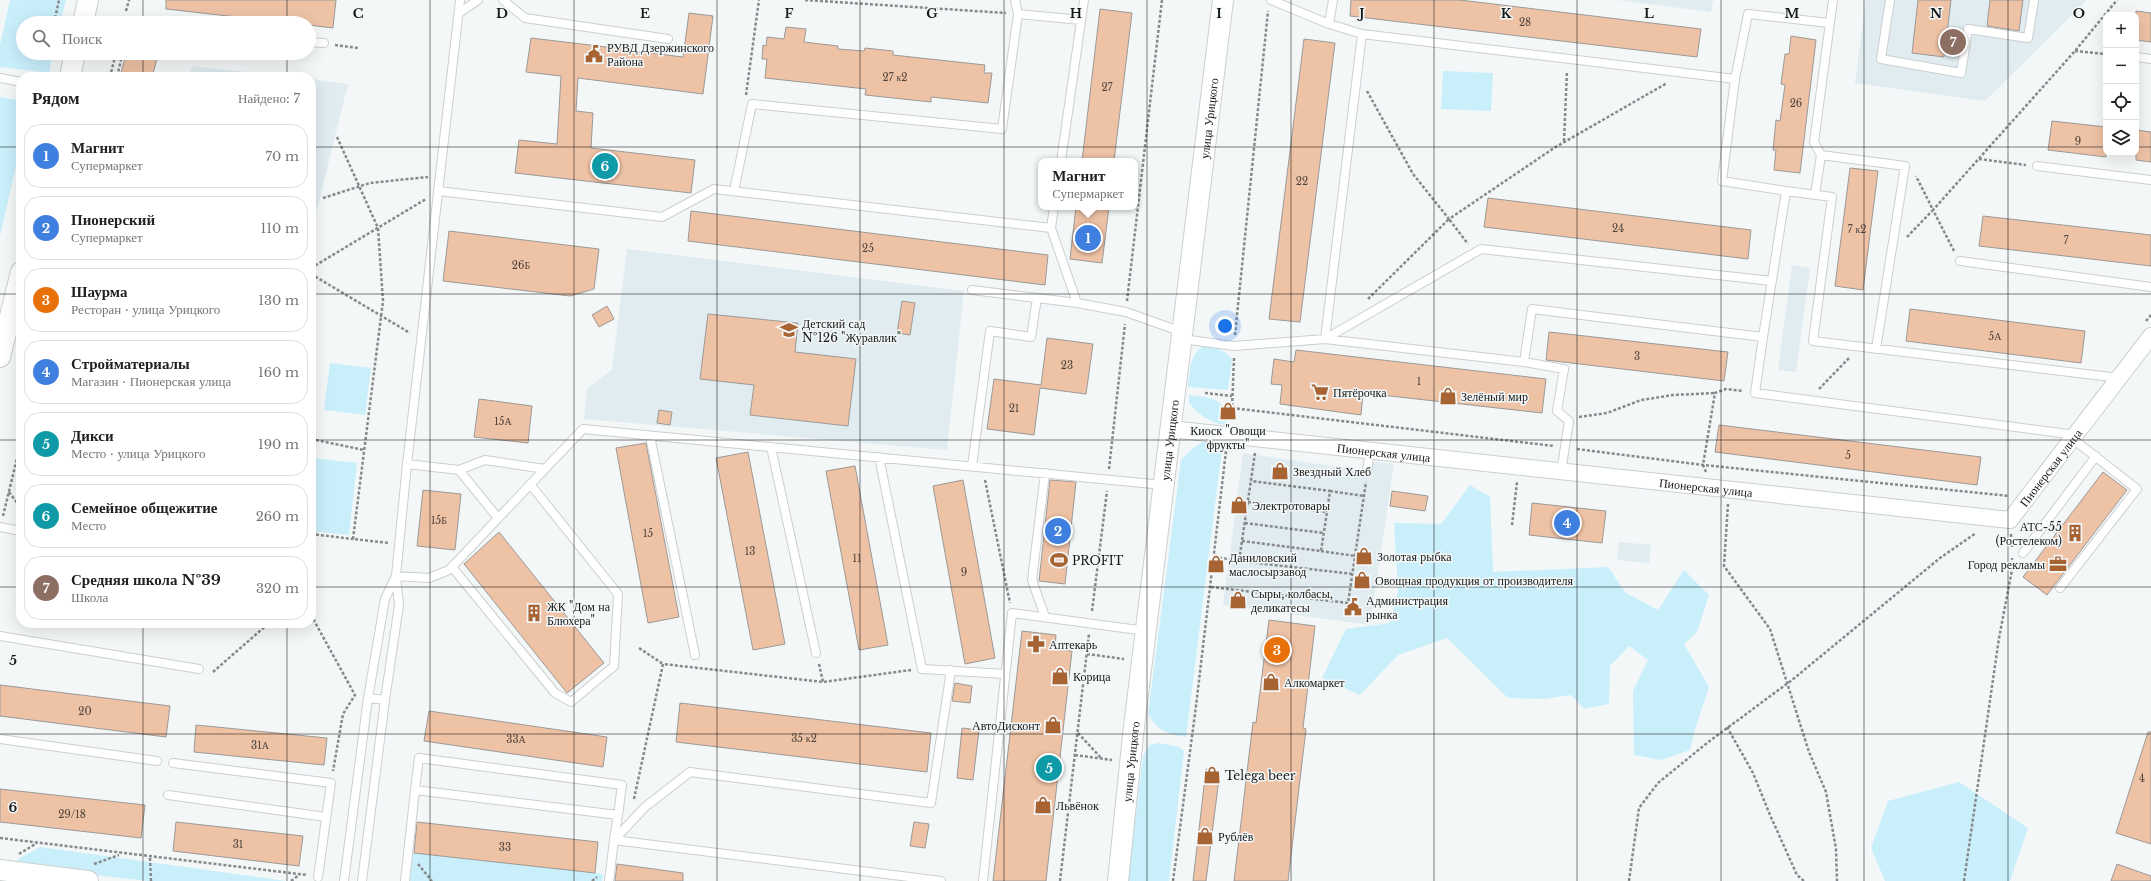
<!DOCTYPE html>
<html lang="ru">
<head>
<meta charset="utf-8">
<style>
  body { margin:0; font-family:"Libre Baskerville",serif; background:#f6f6f6; color:#222 }
  .controls { position:absolute; right:12px; top:12px; display:grid; overflow:hidden; border-radius:8px; box-shadow:0 4px 16px #0002 }
  .controls button { width:36px; height:36px; display:grid; place-items:center; padding:0; border:0; border-bottom:1px solid #e0e0e0; background:#fff; color:#222; font:20px sans-serif }
  .you { position:absolute; left:1225px; top:326px; width:14px; height:14px; margin:-10px; border:3px solid #fff; border-radius:50%; background:#1a73e8; box-shadow:0 0 0 6px #1a73e833 }
  .badge { display:grid; place-items:center; width:26px; height:26px; border-radius:50%; background:#a76332; color:#fff; font-size:13px; font-weight:700 }
  .pin { position:absolute; translate:-50% -50%; border:2px solid #fff; box-shadow:0 1px 4px #0006 }
  .popup { position:absolute; left:1038px; top:158px; width:100px; height:52px; box-sizing:border-box; display:grid; place-content:center; border-radius:8px; background:#fff; filter:drop-shadow(0 1px 3px #0005); font-size:13px; white-space:nowrap; color:#767676 }
  .popup b { font-size:15px; color:#222 }
  .popup::after { content:''; position:absolute; left:50%; top:100%; margin-left:-8px; border:8px solid transparent; border-top-color:#fff }
  .list { margin:0; padding:0; list-style:none }
  h2 { display:flex; justify-content:space-between; align-items:center; height:52px; margin:0; padding:0 16px; font-size:17px }
  h2 small { font-size:13px; font-weight:400; color:#767676 }
  .list li { display:grid; grid-template-columns:26px 1fr auto; gap:12px; align-items:center; box-sizing:border-box; height:64px; margin:0 8px 8px; padding:0 8px; border:1px solid #e0e0e0; border-radius:16px }
  .list b { display:block; font-size:15px; white-space:nowrap }
  .list p { margin:0; font-size:13px; white-space:nowrap; color:#767676 }
  .list em { font-size:13px; font-style:normal; color:#767676 }
  .icon { flex:none; width:22px; height:22px; fill:none; stroke:currentColor; stroke-width:2; stroke-linecap:round; stroke-linejoin:round }
  .map { position:relative; flex:none; width:2151px; height:881px; overflow:hidden }
  .search { position:absolute; background:#fff; box-shadow:0 4px 16px #0002; left:16px; top:16px; width:300px; height:44px; display:flex; align-items:center; gap:10px; box-sizing:border-box; padding:0 14px; border-radius:22px; color:#767676; font-size:15px }
  .panel { position:absolute; background:#fff; box-shadow:0 4px 16px #0002; left:16px; top:72px; width:300px; height:556px; border-radius:16px }
  .map>svg:first-child { display:block }
</style>
</head>
<body>
<div class="map">
<svg width="2151" height="881" viewBox="0 0 2151 881">
  <rect width="100%" height="100%" fill="#f3f7f8"/>
  <path fill="#e0ecf0" d="M1617,0H1713L1711,12Z
    M1866,0H2087L1985,101L1855,83Z
    M192,66L289,77H189Z
    M311,79L348,84L311,234Z
    M627,249L964,291L947,450L584,419L587,389L612,369Z
    M1792,265L1810,268L1796,372L1778,370Z
    M1243,453L1367,471L1372,462L1394,464L1370,625L1223,605Z
    M1619,542L1651,545L1649,563L1617,560Z"/>
  <path fill="#c9effb" d="M10,0H66L60,23H23V53H53L49,73L0,67V45Z
    M1443,71L1493,73L1491,111L1441,109Z
    M0,97L21,101V144L0,236Z
    M1202,347C1216,347 1223,349 1232,359L1228,390L1188,387C1190,372 1189,356 1202,347Z
    M330,363L371,368L365,415L324,410Z
    M1189,395C1209,397 1230,398 1225,425C1210,423 1198,414 1189,403Z
    M1213,439L1223,441L1186,737C1168,735 1157,730 1148,714L1181,460C1191,449 1199,442 1213,439Z
    M311,458L357,463L349,535L311,531Z
    M1470,485L1490,497L1493,572L1608,567L1626,593L1658,610L1684,570L1709,595L1697,632L1684,644L1709,687L1695,729L1690,750L1662,760L1634,755L1633,691L1648,660L1629,646L1610,666L1609,704L1584,709L1571,695L1544,699L1508,698L1447,638L1398,655L1360,695L1322,678L1346,629L1390,623L1398,591L1394,523L1441,524Z
    M1159,743L1179,747L1184,751L1169,881H1128L1143,756L1150,745Z
    M1959,782L2028,828L2010,881H1885L1871,848L1888,801Z
    M40,847L286,881H148L16,866L18,859Z
    M413,853L595,873L603,874L602,881H409Z"/>
  <path fill="#eec2a5" stroke="#9c9998" d="M166,0H336L333,28L309,25V23H290L166,9Z
    M1351,0H1460L1701,29L1697,57L1350,16Z
    M1918,0H1951L1944,57L1912,53Z
    M1990,0H2023L2019,31L1987,26Z
    M1100,9L1132,13L1114,161H1082Z
    M2136,11L2151,13V42L2136,40Z
    M689,13L713,16L703,94L578,78L576,111L593,113L591,148L695,160L691,193L515,173L519,140L557,144L561,76L526,72L531,38L615,48V44L635,47L634,51L683,57Z
    M786,27L806,29L804,42L838,46V49L864,51L865,48L893,51V55L985,65L984,73H992L988,103L931,97V102L865,95L866,89L765,78L767,59H762L763,45L766,46L767,37L784,39Z
    M1791,36L1816,40L1800,173L1774,170L1776,150H1773L1776,120L1780,121L1785,85L1781,84L1785,54H1789Z
    M1304,39L1335,43L1300,322L1269,319Z
    M126,53L157,59L152,77H120Z
    M2052,121L2106,127V157L2048,150Z
    M2136,130L2151,132V162L2136,160Z
    M1850,168L1878,171L1863,290L1835,286Z
    M1488,198L1751,230L1748,259L1484,227Z
    M1076,207H1109L1102,263L1070,259Z
    M691,211L1048,255L1045,285L688,241Z
    M1983,216L2151,235V266L1979,246Z
    M449,231L599,249L594,289L570,296L443,281Z
    M902,301L915,303L910,335L897,333Z
    M607,306L614,319L599,327L592,315Z
    M1910,309L2085,331L2081,363L1906,341Z
    M708,314L798,323L795,352L856,359L848,426L750,415L754,385L700,379Z
    M1549,332L1728,352L1724,381L1546,360Z
    M1047,338L1093,344L1086,394L1040,388L1034,435L987,429L994,379L1041,385Z
    M1296,350L1546,379L1542,413L1363,393L1361,415L1280,404L1282,385L1271,384L1274,359L1294,362Z
    M479,399L532,406L528,443L474,437Z
    M659,410L672,412L670,425L657,423Z
    M1719,425L1981,457L1977,485L1715,452Z
    M646,443L679,617L648,623L616,448Z
    M748,452L785,644L753,650L716,458Z
    M855,466L888,645L859,650L826,471Z
    M2103,472L2127,490L2047,595L2023,577Z
    M963,480L995,658L965,664L933,486Z
    M1050,480L1076,482L1065,584L1039,581Z
    M423,490L461,494L455,550L417,546Z
    M1392,491L1428,496L1425,511L1390,506Z
    M1532,503L1606,511L1602,543L1529,535Z
    M499,532L604,663L567,693L464,564Z
    M1269,620L1315,626L1303,728L1306,729L1288,881H1234L1253,722L1256,723Z
    M1022,631L1056,635L1055,649L1072,651L1046,881H993Z
    M955,683L972,686L970,703L952,701Z
    M0,685L170,706L166,737L0,716Z
    M680,703L931,733L927,772L676,742Z
    M429,711L607,737L603,767L424,741Z
    M196,725L327,738L324,765L194,752Z
    M962,728L979,730L973,780L957,778Z
    M2148,732H2151V844L2116,833Z
    M1206,769L1220,771L1206,881H1193Z
    M0,789L145,805L141,838L0,822Z
    M176,822L303,836L299,866L173,851Z
    M417,822L598,842L595,873L414,853Z
    M914,822L929,824L925,848L910,846Z
    M617,864L683,873V881H615Z
    M2117,864L2151,876V881H2111Z"/>
  <g fill="none" stroke-linecap="round" stroke-linejoin="round">
    <g stroke="#cbcfd0" stroke-width="10">
      <path id="service" d="M503,0L525,18L668,39
        M1271,0L1329,24L1362,34L1735,79L1722,181L1786,191L1763,337
        M1890,0L1881,59L1961,73L1968,29L2028,38L2034,0
        M459,13L478,0
        M1018,14L1081,20
        M124,22L137,23
        M1329,24L1333,0
        M1362,34L1325,339L1481,249L1772,281
        M309,42L324,43
        M2136,57L2151,59
        M0,78L21,82
        M1735,79L1748,14L1829,23
        M1821,155L1905,166L1876,349
        M1061,161L1084,0
        M2037,166L2151,180
        M438,191L662,217L714,189L1051,228L1077,303L1126,312L1182,332
        M734,191L752,104L1002,129L1018,14L1015,0
        M1786,191L1832,197L1813,341L2119,378
        M1815,195L1821,155L1814,142L1833,0
        M1051,228L1054,207
        M1960,261L2151,287
        M1037,298L1077,303
        M1182,339L1234,346L1325,339L1524,362L1532,309L1763,337L1755,393L2076,435
        M1524,362L1564,369L1557,411L1569,421L1561,472
        M650,436L695,655
        M771,447L816,653
        M879,457L922,669L1005,674
        M407,464L459,470L485,460L545,469
        M972,466L990,331L1031,337L1037,298L972,290
        M459,470L498,518
        M1367,471L1370,451
        M0,527L21,531
        M2023,553L2096,456
        M452,567L555,693L571,702L614,666L618,594L530,484
        M2060,588L2137,489L2073,439
        M1045,617L1032,580L1045,473
        M0,636L199,669
        M385,700L399,605L396,576L429,578L449,570L583,429L1163,485
        M0,739L157,761
        M173,763L331,783L318,877
        M415,790L419,758L622,785L618,815
        M168,795L326,817
        M614,840L645,807L690,772L931,803L951,670
        M344,881L368,698L385,599L396,576L407,464L460,0
        M362,881L385,700L368,698
        M405,881L415,790L618,815L614,840
        M609,881L614,840L941,881
        M983,881L1012,613L1146,631"/>
    </g>
    <g stroke="#cbcfd0" stroke-width="18">
      <g id="minor">
        <path id="s1" d="M1171,429L2010,520L2151,336"/>
      </g>
    </g>
    <g stroke="#cbcfd0" stroke-width="22">
      <g id="tertiary">
        <path d="M83,23L88,0"/>
        <path d="M70,77L75,53"/>
        <path d="M0,357L21,272"/>
        <path d="M0,870L88,881"/>
        <path id="s2" d="M1118,881L1133,735L1223,0"/>
      </g>
    </g>
    <path stroke="#87898a" stroke-width="2.5" stroke-dasharray="3 2" stroke-linecap="butt" d="M805,0L1006,13
      M126,11L129,0
      M54,23L59,0
      M335,45L358,48
      M2075,51L2106,54
      M115,58L121,60L117,77
      M110,77L116,53
      M1367,91L1413,174L1449,219L1554,148L1667,83
      M746,95L759,0
      M337,137L378,228L383,301L353,539L389,543
      M1564,141L1567,71
      M1979,159L2026,165
      M323,198L370,183L428,177
      M1907,237L1933,210L1916,176
      M1954,251L1933,210L2075,51L2117,0
      M311,268L426,199
      M311,274L410,333
      M1368,299L1449,219L1468,244
      M1127,301L1162,0
      M2146,321L2151,315
      M1235,335L1268,11
      M1234,358L1232,408L1554,446
      M1819,389L1850,357
      M1205,393L1232,396
      M1579,417L1607,413L1641,400L1673,395L1715,393
      M311,439L364,450
      M1577,449L1703,465L2009,496
      M1255,453L1239,561L1353,574
      M1109,469L1125,324
      M1706,472L1703,465L1715,393L1726,389L1743,391
      M985,480L1010,603
      M1330,491L1364,496
      M9,492L21,508
      M1248,502L1327,512L1330,491L1251,481
      M1728,504L1724,566L1770,629L1809,752L1826,792L1836,849L1837,881
      M3,516L21,442
      M1245,523L1324,533
      M1512,525L1517,482
      M311,534L353,539
      M2011,534L2012,547
      M1242,541L1321,551L1327,512
      M1321,551L1355,556
      M1214,557L1239,561
      M1211,587L1348,603L1366,482
      M1092,611L1107,491
      M311,615L355,695L343,714L333,771
      M639,648L663,664
      M1087,654L1124,659
      M819,664L823,682
      M213,672L269,623
      M1727,727L1753,773L1770,815L1797,875L1804,881
      M1078,733L1102,759
      M1075,755L1112,760
      M634,799L663,664L823,682L911,670
      M0,838L307,875
      M19,854L37,843
      M150,858L151,881
      M94,864L119,855
      M418,864L432,881
      M291,881L299,875
      M592,881L597,877
      M1060,881L1089,634
      M1173,881L1196,706L1226,451
      M1629,881L1639,808L1658,783L1707,743L1792,680L1940,558L1976,533
      M1964,881L1999,638L2012,570V558"/>
    <use href="#service" stroke="#fff" stroke-width="8"/>
    <use href="#minor" stroke="#fff" stroke-width="16"/>
    <use href="#tertiary" stroke="#fff" stroke-width="20"/>
  </g>
  <path fill="none" stroke="#171818" stroke-width="1" stroke-opacity="0.55" d="M143,0V23M287,0V23M430,0V881M574,0V881M717,0V881M860,0V881M1004,0V881M1147,0V881M1291,0V881M1434,0V881M1577,0V881M1721,0V881M1864,0V881M2008,0V881M143,53V77M287,53V77M0,147H21M311,147H2106M2136,147H2151M0,294H21M311,294H2151M0,440H21M311,440H2151M0,587H21M311,587H2151M143,623V881M287,623V881M0,734H2151"/>
  <defs>
    <g id="civic-bare" transform="scale(1.38)"><path d="M-.6-6.5H3V-4.5H.6V-3L4-1V1h2V6H-6V1h2V-1L-.6-3ZM-1.2 2.5V6h2.4V2.5Z" fill="#a76332" stroke="#f3f7f8" stroke-width="2.5" paint-order="stroke"/></g>
    <g id="school-bare" transform="scale(1.38)"><path d="M0-5L7-2L0 1L-7-2ZM-4 1L0 2.5L4 1V4Q0 6-4 4Z" fill="#a76332" stroke="#f3f7f8" stroke-width="2.5" paint-order="stroke"/></g>
    <g id="supermarket-bare" transform="scale(1.38)"><path d="M-6-5.5h2.5l.6 2H6L4.5 2H-2.5L-4.4-4H-6ZM-1.5 3.2a1.3 1.3 0 1 0 .1 0ZM3 3.2a1.3 1.3 0 1 0 .1 0Z" fill="#a76332" stroke="#f3f7f8" stroke-width="2.5" paint-order="stroke"/></g>
    <g id="shop-bare" transform="scale(1.38)"><path d="M-5-2.5h2.3a2.7 3.5 0 0 1 5.4 0H5L5.5 6h-11ZM-1.5-2.5h3a1.5 2.3 0 0 0-3 0Z" fill="#a76332" stroke="#f3f7f8" stroke-width="2.5" paint-order="stroke"/></g>
    <g id="building-bare" transform="scale(1.38)"><path d="M-4-6H4V6H1V3H-1V6H-4ZM-2.5-4.3h1.7v1.8h-1.7ZM.8-4.3h1.7v1.8H.8ZM-2.5-1h1.7V.8h-1.7ZM.8-1h1.7V.8H.8Z" fill="#a76332" stroke="#f3f7f8" stroke-width="2.5" paint-order="stroke"/></g>
    <g id="stadium-bare" transform="scale(1.38)"><path d="M0-5a6.5 5 0 1 0 0 10a6.5 5 0 1 0 0-10ZM-3.5-1.8h7v3.6h-7Z" fill="#a76332" stroke="#f3f7f8" stroke-width="2.5" paint-order="stroke"/></g>
    <g id="office-bare" transform="scale(1.38)"><path d="M-6-3h4V-5.5h4V-3h4V5H-6ZM-1-4.5V-3h2v-1.5ZM-6 0V1H6V0Z" fill="#a76332" stroke="#f3f7f8" stroke-width="2.5" paint-order="stroke"/></g>
    <g id="pharmacy-bare" transform="scale(1.38)"><path d="M-2-6h4v4h4v4h-4v4h-4v-4h-4v-4h4Z" fill="#a76332" stroke="#f3f7f8" stroke-width="2.5" paint-order="stroke"/></g>
  </defs>
  <g fill-rule="evenodd">
    <use href="#civic-bare" x="594" y="54"/>
    <use href="#school-bare" x="789" y="330"/>
    <use href="#supermarket-bare" x="1320" y="392"/>
    <use href="#shop-bare" x="1448" y="396"/>
    <use href="#shop-bare" x="1228" y="411"/>
    <use href="#shop-bare" x="1280" y="471"/>
    <use href="#shop-bare" x="1239" y="505"/>
    <use href="#building-bare" x="2075" y="533"/>
    <use href="#shop-bare" x="1364" y="556"/>
    <use href="#stadium-bare" x="1059" y="560"/>
    <use href="#shop-bare" x="1216" y="564"/>
    <use href="#office-bare" x="2058" y="564"/>
    <use href="#shop-bare" x="1362" y="580"/>
    <use href="#shop-bare" x="1238" y="600"/>
    <use href="#civic-bare" x="1353" y="607"/>
    <use href="#building-bare" x="534" y="613"/>
    <use href="#pharmacy-bare" x="1036" y="644"/>
    <use href="#shop-bare" x="1060" y="676"/>
    <use href="#shop-bare" x="1271" y="682"/>
    <use href="#shop-bare" x="1053" y="725"/>
    <use href="#shop-bare" x="1212" y="775"/>
    <use href="#shop-bare" x="1043" y="805"/>
    <use href="#shop-bare" x="1205" y="836"/>
  </g>
  <g text-anchor="middle" dominant-baseline="central" stroke-width="3" stroke-linejoin="round" paint-order="stroke">
    <g font-size="10" fill="#4d423b">
      <text x="1525" y="22">28</text>
      <text x="895" y="77">27 к2</text>
      <text x="1107" y="87">27</text>
      <text x="1796" y="103">26</text>
      <text x="2078" y="141">9</text>
      <text x="1302" y="181">22</text>
      <text x="1618" y="228">24</text>
      <text x="1857" y="229">7 к2</text>
      <text x="2066" y="240">7</text>
      <text x="868" y="248">25</text>
      <text x="521" y="265">26Б</text>
      <text x="1995" y="336">5А</text>
      <text x="1637" y="356">3</text>
      <text x="1067" y="365">23</text>
      <text x="1419" y="381">1</text>
      <text x="1014" y="408">21</text>
      <text x="503" y="421">15А</text>
      <text x="1848" y="455">5</text>
      <text x="439" y="520">15Б</text>
      <text x="648" y="533">15</text>
      <text x="750" y="551">13</text>
      <text x="857" y="558">11</text>
      <text x="964" y="572">9</text>
      <text x="85" y="711">20</text>
      <text x="804" y="738">35 к2</text>
      <text x="516" y="739">33А</text>
      <text x="260" y="745">31А</text>
      <text x="2142" y="778">4</text>
      <text x="72" y="814">29/18</text>
      <text x="238" y="844">31</text>
      <text x="505" y="847">33</text>
    </g>
    <g font-size="12" fill="#171818" stroke="#f3f7f8" text-anchor="start">
      <text x="607" y="47">РУВД Дзержинского<tspan x="607" dy="14">Района</tspan></text>
      <text x="802" y="323">Детский сад<tspan x="802" dy="14">№126 "Журавлик"</tspan></text>
      <text x="1333" y="392">Пятёрочка</text>
      <text x="1461" y="396">Зелёный мир</text>
      <text x="1228" y="430" text-anchor="middle">Киоск "Овощи<tspan x="1228" dy="14">фрукты"</tspan></text>
      <text x="1293" y="471">Звездный Хлеб</text>
      <text x="1252" y="505">Электротовары</text>
      <text x="2062" y="526" text-anchor="end">АТС-55<tspan x="2062" dy="14">(Ростелеком)</tspan></text>
      <text x="1377" y="556">Золотая рыбка</text>
      <text x="1229" y="557">Даниловский<tspan x="1229" dy="14">маслосырзавод</tspan></text>
      <text x="1072" y="560">PROFIT</text>
      <text x="2045" y="564" text-anchor="end">Город рекламы</text>
      <text x="1375" y="580">Овощная продукция от производителя</text>
      <text x="1251" y="593">Сыры, колбасы,<tspan x="1251" dy="14">деликатесы</tspan></text>
      <text x="1366" y="600">Администрация<tspan x="1366" dy="14">рынка</tspan></text>
      <text x="547" y="606">ЖК "Дом на<tspan x="547" dy="14">Блюхера"</tspan></text>
      <text x="1049" y="644">Аптекарь</text>
      <text x="1073" y="676">Корица</text>
      <text x="1284" y="682">Алкомаркет</text>
      <text x="1040" y="725" text-anchor="end">АвтоДисконт</text>
      <text x="1225" y="775">Telega beer</text>
      <text x="1056" y="805">Львёнок</text>
      <text x="1218" y="836">Рублёв</text>
    </g>
    <g font-size="12" fill="#171818" stroke="#f3f7f8">
      <text stroke="none"><textPath href="#s2" startOffset="768">улица Урицкого</textPath></text>
      <text stroke="none"><textPath href="#s2" startOffset="444">улица Урицкого</textPath></text>
      <text stroke="none"><textPath href="#s1" startOffset="214">Пионерская улица</textPath></text>
      <text stroke="none"><textPath href="#s1" startOffset="910">Пионерская улица</textPath></text>
      <text stroke="none"><textPath href="#s1" startOffset="538">Пионерская улица</textPath></text>
      <text stroke="none"><textPath href="#s2" startOffset="120">улица Урицкого</textPath></text>
    </g>
  </g>
  <g font-size="13" text-anchor="middle" font-weight="bold" fill="#171818" stroke="#f3f7f8" stroke-width="3" stroke-linejoin="round" paint-order="stroke">
    <text x="358" y="18">C</text>
    <text x="502" y="18">D</text>
    <text x="645" y="18">E</text>
    <text x="789" y="18">F</text>
    <text x="932" y="18">G</text>
    <text x="1076" y="18">H</text>
    <text x="1219" y="18">I</text>
    <text x="1362" y="18">J</text>
    <text x="1506" y="18">K</text>
    <text x="1649" y="18">L</text>
    <text x="1792" y="18">M</text>
    <text x="1936" y="18">N</text>
    <text x="2079" y="18">O</text>
    <text x="13" y="665">5</text>
    <text x="13" y="812">6</text>
  </g>
</svg>
<div class="controls">
<button>+</button>
<button>−</button>
<button><svg class="icon" aria-label="locate" viewBox="0 0 24 24"><circle cx="12" cy="12" r="6"/><path d="M12 2v4M12 18v4M2 12h4M18 12h4"/></svg></button>
<button><svg class="icon" aria-label="layers" viewBox="0 0 24 24"><path d="M12 4l9 5-9 5-9-5zM3 14l9 5 9-5"/></svg></button>
</div>
<div class="you"></div>
<div class="pin badge" style="left:1088px;top:238px;background:#3f7fe0">1</div>
<div class="popup"><b>Магнит</b>Супермаркет</div>
<div class="pin badge" style="left:1058px;top:531px;background:#3f7fe0">2</div>
<div class="pin badge" style="left:1277px;top:650px;background:#e8710a">3</div>
<div class="pin badge" style="left:1567px;top:523px;background:#3f7fe0">4</div>
<div class="pin badge" style="left:1049px;top:768px;background:#0f9aa8">5</div>
<div class="pin badge" style="left:605px;top:166px;background:#0f9aa8">6</div>
<div class="pin badge" style="left:1953px;top:42px;background:#8d6e63">7</div>
<div class="search"><svg class="icon" aria-label="search" viewBox="0 0 24 24"><circle cx="10" cy="10" r="6"/><path d="M15 15l6 6"/></svg>Поиск</div>
<section class="panel">
<h2>Рядом<small>Найдено: 7</small></h2>
<ul class="list">
<li><span class="badge" style="background:#3f7fe0">1</span><div><b>Магнит</b><p>Супермаркет</p></div><em>70 m</em></li>
<li><span class="badge" style="background:#3f7fe0">2</span><div><b>Пионерский</b><p>Супермаркет</p></div><em>110 m</em></li>
<li><span class="badge" style="background:#e8710a">3</span><div><b>Шаурма</b><p>Ресторан · улица Урицкого</p></div><em>130 m</em></li>
<li><span class="badge" style="background:#3f7fe0">4</span><div><b>Стройматериалы</b><p>Магазин · Пионерская улица</p></div><em>160 m</em></li>
<li><span class="badge" style="background:#0f9aa8">5</span><div><b>Дикси</b><p>Место · улица Урицкого</p></div><em>190 m</em></li>
<li><span class="badge" style="background:#0f9aa8">6</span><div><b>Семейное общежитие</b><p>Место</p></div><em>260 m</em></li>
<li><span class="badge" style="background:#8d6e63">7</span><div><b>Средняя школа №39</b><p>Школа</p></div><em>320 m</em></li>
</ul>
</section>
</div>
</body>
</html>
